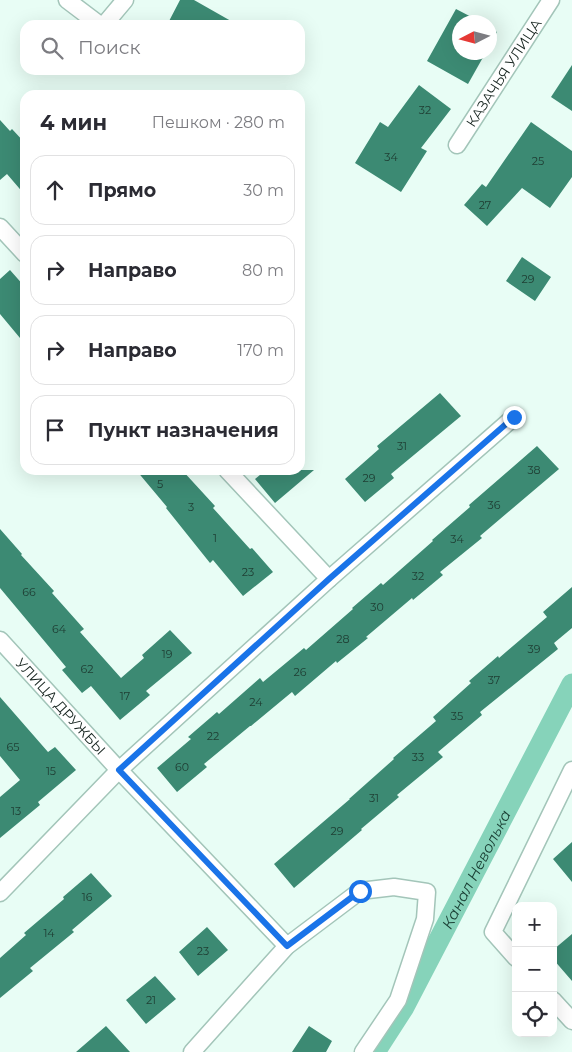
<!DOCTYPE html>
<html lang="ru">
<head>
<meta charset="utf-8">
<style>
  body { margin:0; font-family:Montserrat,sans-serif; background:#f7f7f7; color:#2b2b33 }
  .controls { position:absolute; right:15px; bottom:15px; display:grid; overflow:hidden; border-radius:10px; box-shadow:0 5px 20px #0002 }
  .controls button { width:45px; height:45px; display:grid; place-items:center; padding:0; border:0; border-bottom:1px solid #e1e1e2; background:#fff; color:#2b2b33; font:25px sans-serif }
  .compass { position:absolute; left:452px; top:15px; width:45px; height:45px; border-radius:50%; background:#fff; box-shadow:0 5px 20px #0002; rotate:264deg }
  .stop { position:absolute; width:15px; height:15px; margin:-11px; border:4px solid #1a73e8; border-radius:50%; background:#fff }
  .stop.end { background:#1a73e8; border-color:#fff; box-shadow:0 1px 5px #0008 }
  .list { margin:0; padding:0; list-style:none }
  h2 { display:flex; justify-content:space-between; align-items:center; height:65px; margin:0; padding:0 20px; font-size:21px }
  h2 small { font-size:16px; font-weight:400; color:#7c7c81 }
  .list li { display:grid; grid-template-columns:32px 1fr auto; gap:15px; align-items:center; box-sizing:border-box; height:70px; margin:0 10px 10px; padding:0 10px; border:1px solid #e1e1e2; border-radius:15px }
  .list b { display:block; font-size:19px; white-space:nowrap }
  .list em { font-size:16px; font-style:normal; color:#7c7c81 }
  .icon { flex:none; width:28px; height:28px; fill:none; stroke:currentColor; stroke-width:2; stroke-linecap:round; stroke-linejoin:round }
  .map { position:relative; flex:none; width:572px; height:1052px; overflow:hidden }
  .search { position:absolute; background:#fff; box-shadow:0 5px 20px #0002; left:20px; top:20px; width:285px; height:55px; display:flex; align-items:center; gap:12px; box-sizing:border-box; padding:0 18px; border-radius:15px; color:#7c7c81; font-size:19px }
  .panel { position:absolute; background:#fff; box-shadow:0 5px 20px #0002; left:20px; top:90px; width:285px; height:385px; border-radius:15px }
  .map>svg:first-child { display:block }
</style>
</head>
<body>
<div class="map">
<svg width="572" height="1052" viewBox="0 0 572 1052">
  <rect width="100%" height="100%" fill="#e8fdf5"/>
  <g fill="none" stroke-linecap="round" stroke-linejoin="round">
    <path stroke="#86d3ba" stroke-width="21" id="s1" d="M375,1052L404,1007L572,684"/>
  </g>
  <path fill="#3c8a73" d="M180,0H194L238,25H167Z
    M456,9L481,22H460V52H486L468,84L427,61Z
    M490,28L497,32L490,46Z
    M572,65V111L551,97Z
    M419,85L451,109L421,148L427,151L401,192L355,163L380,122L388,127Z
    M0,120L10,131L12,129L25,143V195L7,174L0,180Z
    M531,122L572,151V177L550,208L522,188L487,226L464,205L482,184L486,187Z
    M522,257L551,277L535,301L506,281Z
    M10,270L25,287V344L0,314V279Z
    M440,393L461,416L391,474L394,478L365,502L345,479L379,449L377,446Z
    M537,446L559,469L480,536L482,538L440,572L443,575L413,600L412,598L366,637L368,638L337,663L336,661L295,696L292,692L251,726H250L204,764L207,767L177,792L157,768L191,739L188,737L217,712L219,714L260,678L263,682L304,648L306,650L353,609L352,608L381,583L383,585L433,541L432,540L470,507L469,505Z
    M136,470H182L215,506L213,508L250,549L252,548L273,572L243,596L213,560L210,563L166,508L167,507Z
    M266,470H314L275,503L255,479Z
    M0,529L22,554L21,555L54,591L52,593L84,629L80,632L121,678L144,658L142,655L170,630L192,653L146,691L150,695L120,720L91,686L82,693L62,670L66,667L0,588Z
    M572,587V628L554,643L558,649L480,712L482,715L438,752L443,757L397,795L399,797L361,829L362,830L294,888L274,864L350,799H349L394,759L393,758L436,721L433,717L471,683L469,681L498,656L499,658L547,617L543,612Z
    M0,697L48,752L55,747L76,770L38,802L40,805L0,838V797L20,780L0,756Z
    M572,842V882L553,859Z
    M91,873L112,896L72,930L74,932L30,968L33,971L0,998V958L26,935L24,933L64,899L63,897Z
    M207,927L228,950L198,976L179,952Z
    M572,934V981L553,959V950Z
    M155,976L176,999L146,1024L126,1000Z
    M106,1026L130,1052H76Z
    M309,1026L332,1041L326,1052H292Z"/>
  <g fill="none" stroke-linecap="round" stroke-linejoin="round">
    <g stroke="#a3c5b9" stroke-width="19">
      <g id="minor">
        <path d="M67,0L100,25"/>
        <path d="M104,25L125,0"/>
        <path id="s2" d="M457,145L551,0"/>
        <path d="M0,227L25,254"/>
        <path d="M227,470L329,579"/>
        <path id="s3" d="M0,640L119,770L287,946"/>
        <path d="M0,893L119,770L329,579L514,417"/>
        <path d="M516,958L493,932L572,770"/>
        <path d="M553,1000L572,1021"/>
        <path d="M192,1052L287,946L360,891L394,887L427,892L425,919L398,1000L363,1052"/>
      </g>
    </g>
    <use href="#minor" stroke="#fff" stroke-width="16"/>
  </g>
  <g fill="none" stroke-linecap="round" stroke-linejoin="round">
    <path stroke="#1a73e8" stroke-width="6" d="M360,891L287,946L119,770L329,579L514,417"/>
  </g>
  <g text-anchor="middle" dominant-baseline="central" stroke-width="4" stroke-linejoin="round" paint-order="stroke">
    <g font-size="11" fill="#1e3c32">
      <text x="425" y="110">32</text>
      <text x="391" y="157">34</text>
      <text x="538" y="161">25</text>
      <text x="485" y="205">27</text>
      <text x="528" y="279">29</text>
      <text x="402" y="446">31</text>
      <text x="534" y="470">38</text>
      <text x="369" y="478">29</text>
      <text x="160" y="484">5</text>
      <text x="494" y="505">36</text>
      <text x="191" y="507">3</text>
      <text x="215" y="538">1</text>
      <text x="457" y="539">34</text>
      <text x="248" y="572">23</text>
      <text x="418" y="576">32</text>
      <text x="29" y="592">66</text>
      <text x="377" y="607">30</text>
      <text x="59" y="629">64</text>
      <text x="343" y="639">28</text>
      <text x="534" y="649">39</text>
      <text x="167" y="654">19</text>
      <text x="87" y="669">62</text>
      <text x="300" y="672">26</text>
      <text x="494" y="680">37</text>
      <text x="125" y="696">17</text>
      <text x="256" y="702">24</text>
      <text x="457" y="716">35</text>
      <text x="213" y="736">22</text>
      <text x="13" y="747">65</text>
      <text x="418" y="757">33</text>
      <text x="182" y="767">60</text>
      <text x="51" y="771">15</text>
      <text x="374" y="798">31</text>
      <text x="16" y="811">13</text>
      <text x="337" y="831">29</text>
      <text x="87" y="897">16</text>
      <text x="49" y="933">14</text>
      <text x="203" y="951">23</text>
      <text x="151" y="1000">21</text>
    </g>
    <g font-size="14" fill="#14221d" stroke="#fff">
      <text stroke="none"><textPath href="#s2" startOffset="86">КАЗАЧЬЯ УЛИЦА</textPath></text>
      <text stroke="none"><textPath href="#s3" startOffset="90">УЛИЦА ДРУЖБЫ</textPath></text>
    </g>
    <g font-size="15" font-style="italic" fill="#183c31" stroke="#fff">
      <text stroke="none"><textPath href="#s1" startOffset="209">Канал Неволька</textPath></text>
    </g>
  </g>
</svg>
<div class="controls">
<button>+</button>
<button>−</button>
<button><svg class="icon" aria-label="locate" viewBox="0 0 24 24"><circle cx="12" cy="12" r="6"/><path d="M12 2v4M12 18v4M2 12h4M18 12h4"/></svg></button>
</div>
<svg class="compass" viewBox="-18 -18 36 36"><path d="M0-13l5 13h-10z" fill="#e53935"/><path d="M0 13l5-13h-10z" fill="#7c7c81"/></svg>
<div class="stop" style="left:360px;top:891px"></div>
<div class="stop end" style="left:514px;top:417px"></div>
<div class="search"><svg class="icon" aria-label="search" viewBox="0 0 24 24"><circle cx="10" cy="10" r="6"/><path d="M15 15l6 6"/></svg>Поиск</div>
<section class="panel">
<h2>4 мин<small>Пешком · 280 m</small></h2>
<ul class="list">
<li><svg class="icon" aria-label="ahead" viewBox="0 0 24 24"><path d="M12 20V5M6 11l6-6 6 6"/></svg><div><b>Прямо</b></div><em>30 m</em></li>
<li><svg class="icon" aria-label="right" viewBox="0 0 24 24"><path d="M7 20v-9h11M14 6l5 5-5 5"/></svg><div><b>Направо</b></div><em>80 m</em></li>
<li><svg class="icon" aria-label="right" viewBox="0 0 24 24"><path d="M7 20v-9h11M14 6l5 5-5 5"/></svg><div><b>Направо</b></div><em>170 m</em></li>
<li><svg class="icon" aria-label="arrive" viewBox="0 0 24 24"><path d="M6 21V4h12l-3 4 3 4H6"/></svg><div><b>Пункт назначения</b></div></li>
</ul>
</section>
</div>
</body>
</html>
